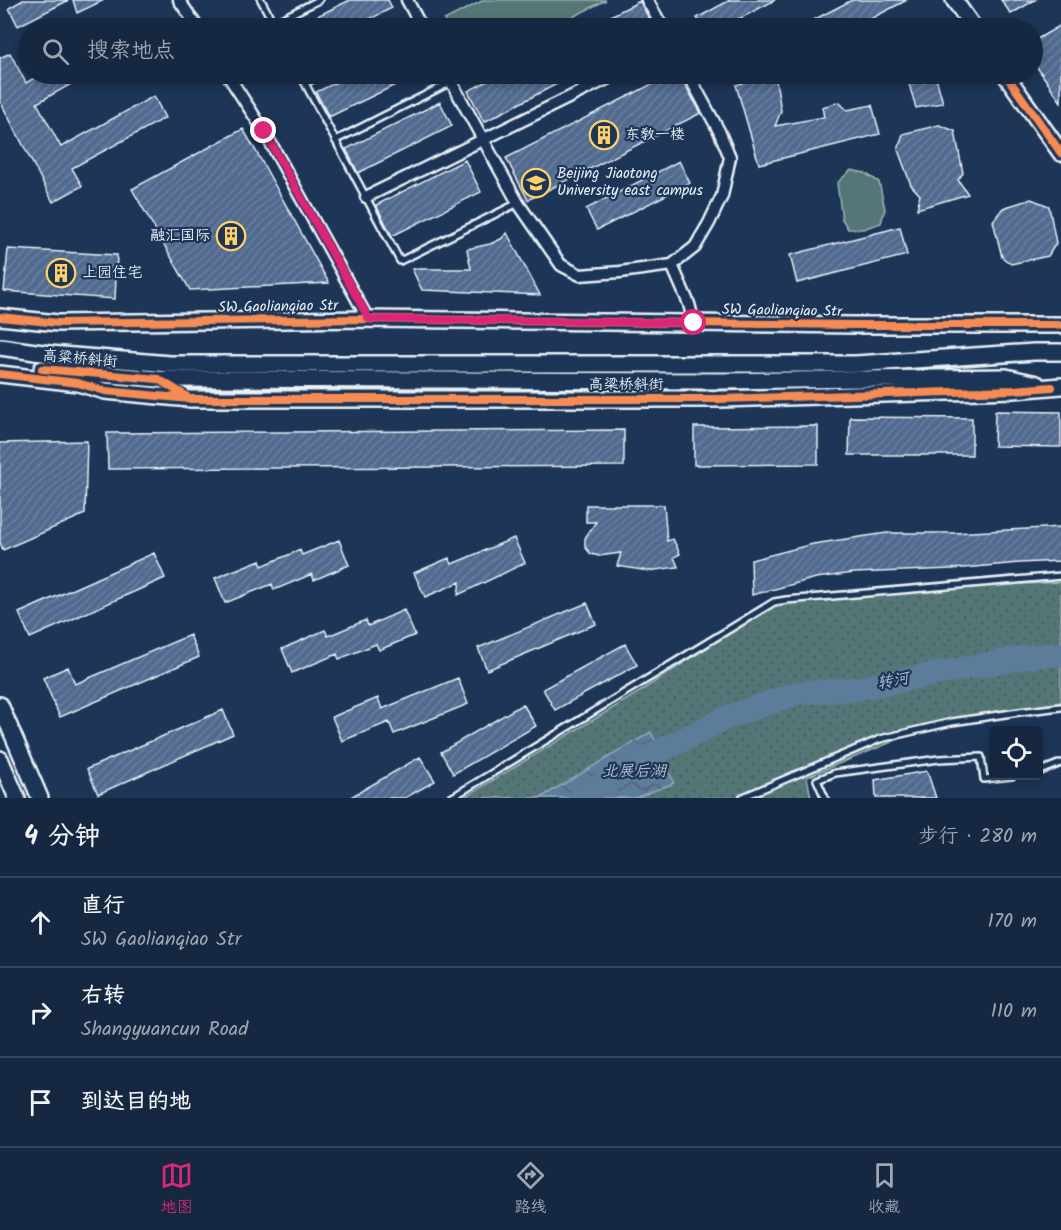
<!DOCTYPE html>
<html lang="zh">
<head>
<meta charset="utf-8">
<style>
  body { margin:0; font-family:Kalam,"LXGW WenKai TC",sans-serif; background:#23344c; color:#f1f3f6 }
  .controls { position:absolute; right:18px; bottom:18px; display:grid; overflow:hidden; border-radius:6px; box-shadow:0 3px 9px #0003 }
  .controls button { width:54px; height:54px; display:grid; place-items:center; padding:0; border:0; border-bottom:2px solid #35445a; background:#162841; color:#f1f3f6; font:30px sans-serif }
  .stop { position:absolute; width:18px; height:18px; margin:-14px; border:4px solid #db2777; border-radius:50%; background:#fff }
  .stop.end { background:#db2777; border-color:#fff; box-shadow:0 2px 6px #0008 }
  .list { margin:0; padding:0; list-style:none }
  h2 { display:flex; justify-content:space-between; align-items:center; height:78px; margin:0; padding:0 24px; font-size:26px }
  h2 small { font-size:20px; font-weight:400; color:#9ea6b1 }
  .list li { display:grid; grid-template-columns:39px 1fr auto; gap:18px; align-items:center; box-sizing:border-box; height:90px; padding:0 24px; border-top:2px solid #35445a }
  .list b { display:block; font-size:22px; white-space:nowrap }
  .list p { margin:0; font-size:20px; white-space:nowrap; color:#9ea6b1 }
  .list em { font-size:20px; font-style:normal; color:#9ea6b1 }
  .icon { flex:none; width:33px; height:33px; fill:none; stroke:currentColor; stroke-width:2; stroke-linecap:round; stroke-linejoin:round }
  .map { position:relative; flex:none; width:1061px; height:798px; overflow:hidden }
  .search { position:absolute; background:#162841; box-shadow:0 3px 9px #0003; left:18px; right:18px; top:18px; height:66px; display:flex; align-items:center; gap:15px; box-sizing:border-box; padding:0 21px; border-radius:33px; color:#9ea6b1; font-size:22px }
  .sheet { height:348px; background:#162841 }
  nav { display:flex; justify-content:space-around; align-items:center; box-sizing:border-box; height:84px; border-top:2px solid #35445a; background:#162841; font-size:16px; color:#9ea6b1 }
  nav a { display:grid; justify-items:center; gap:3px }
  nav .on { color:#db2777 }
  .map>svg:first-child { display:block }
</style>
</head>
<body>
<div class="map">
<svg width="1061" height="798" viewBox="0 0 1061 798">
  <defs>
    <pattern id="park-dots" width="8" height="8" patternUnits="userSpaceOnUse" patternTransform="scale(1.5)"><rect width="8" height="8" fill="#547676"/><path d="M2 2h.1M6 6h.1" fill="none" stroke="#4d5f60" stroke-width="1.8" stroke-linecap="round"/></pattern>
    <pattern id="water-waves" width="16" height="10" patternUnits="userSpaceOnUse" patternTransform="scale(1.5)"><rect width="16" height="10" fill="#5b7b9a"/><path d="M0 5q4-4 8 0t8 0" fill="none" stroke="#526476"/></pattern>
    <pattern id="building-hatch" width="6" height="6" patternUnits="userSpaceOnUse" patternTransform="scale(1.5)"><rect width="6" height="6" fill="#516a90"/><path d="M-1 1l2-2M0 6l6-6M5 7l2-2" fill="none" stroke="#6a80a0"/></pattern>
  </defs>
  <rect width="100%" height="100%" fill="#1d3557"/>
  <filter id="ink" filterUnits="userSpaceOnUse"><feTurbulence type="fractalNoise" baseFrequency=".0167" numOctaves="2"/><feDisplacementMap in="SourceGraphic" scale="12" xChannelSelector="R" yChannelSelector="G"/><feConvolveMatrix kernelMatrix="1 2 1 2 8 2 1 2 1" color-interpolation-filters="sRGB"/></filter>
  <g filter="url(#ink)">
    <path fill="#547676" stroke="#9eb4b7" stroke-width="1.5" d="M484,0H606L551,28H448L444,20Z
      M851,170L865,173L879,182L885,209L881,223L863,229H848L842,219L837,183Z"/>
    <path fill="url(#park-dots)" stroke="#9eb4b7" stroke-width="1.5" d="M1061,582V702L945,720L807,777L811,798H463L636,694L774,604L905,591Z"/>
    <path fill="url(#water-waves)" stroke="#93aac0" stroke-width="1.5" d="M651,732L674,783L635,798H540Z"/>
    <g fill="none" stroke-linecap="round" stroke-linejoin="round">
      <path stroke="#5b7b9a" stroke-width="24" d="M580,798L636,763L728,717L798,693L855,689L1025,657L1061,654"/>
    </g>
    <path fill="url(#building-hatch)" stroke="#e8f1f8" stroke-width="1.5" d="M23,0H69L18,26L9,8Z
      M73,0H104L77,13Z
      M350,0H388L392,8L352,28H293Z
      M730,0H775L722,28H703L697,18Z
      M852,0H907L853,28H798Z
      M1001,0H1035L1011,14Z
      M640,1L654,28H587Z
      M1061,25V102L1032,60V42Z
      M10,53L26,83L41,74H89L37,103L61,147L154,96L165,118L72,168L82,186L53,202L0,101V58Z
      M354,74H418L329,117L316,92Z
      M501,74H576L484,122L468,91Z
      M672,74H681V78L701,113L528,200L506,158Z
      M775,74L781,111L775,126L824,117L822,107L839,102L847,110L872,105L880,134L759,164L736,85Z
      M906,74H935L943,103L916,108Z
      M440,102L452,126L358,173L346,149Z
      M939,125L955,131L963,173L958,180L968,194L917,209L920,195L911,185L898,150L903,134Z
      M243,129L256,151L329,283L190,290L132,189Z
      M465,160L481,192L392,236L376,205Z
      M679,161L690,183L597,230L586,209Z
      M1031,199L1049,206L1056,243L1048,256L1011,264L1002,257L993,221L1003,208Z
      M900,227L907,255L797,283L790,255Z
      M507,233L540,295L422,290L412,269H471L467,249L490,244L501,239Z
      M8,249L117,255L115,299L4,291Z
      M995,411L1061,412V447L994,446Z
      M850,417L972,418V455H849Z
      M818,426V464L694,465V427Z
      M624,430V466L108,469L107,433Z
      M87,441L85,514L3,550L0,542V443Z
      M586,505H664L667,541L673,539L680,554L674,557L678,567L648,571L617,566L621,553L599,556L591,554L585,547V538L596,522H586Z
      M1061,527V561L1019,563L952,569L854,573L816,578L752,595L751,560L813,544L887,533H954Z
      M514,538L525,563L458,595L460,582L425,597L414,573L449,558L452,564Z
      M339,540L349,565L314,580L312,574L274,590L272,584L225,603L215,578L260,560L262,566L300,550L302,555Z
      M154,553L165,578L30,638L19,613Z
      M587,603L596,624L487,670L478,648Z
      M404,610L415,635L379,650L376,644L339,659L337,654L292,673L282,649L325,630L328,636L366,620L368,626Z
      M190,635L199,657L60,717L43,678L68,667L75,684Z
      M625,644L637,665L555,710L543,689Z
      M458,678L468,704L394,734L389,722L342,741L332,717L378,698L382,709Z
      M523,704L536,726L453,774L441,752Z
      M223,710L233,734L98,794L87,769Z
      M420,757L435,781L405,798H349Z
      M927,771L936,798H876L875,780Z"/>
    <g fill="none" stroke-linecap="round" stroke-linejoin="round">
      <g stroke="#e8f1f8" stroke-width="10">
        <path id="lane" d="M261,0L276,28
          M273,23L319,0
          M300,74L400,261L518,203
          M305,83L324,74
          M336,140L451,82
          M1038,772L1061,763
          M743,797L880,739L952,722L1019,712L1061,707
          M451,798L774,602L786,600L1061,576
          M825,798L817,780L835,773L939,759L981,757L984,779L1012,776"/>
      </g>
      <g stroke="#e8f1f8" stroke-width="15">
        <path id="street" d="M179,0L198,28
          M407,0L422,28
          M647,0L663,28
          M227,74L264,131L368,319
          M447,74L518,203L561,265L580,275L620,272L672,265L695,247L709,223L722,196L730,157L719,131L688,74
          M366,197L617,74
          M672,265L689,304L694,323"/>
      </g>
      <g stroke="#e8f1f8" stroke-width="20">
        <path id="secondary" d="M954,0L974,28
          M1005,74L1061,153
          M0,317L58,323L368,319L853,325H1061
          M0,347L50,354L170,364H856L1034,352H1061
          M42,369L158,379L720,381L1006,377L1037,384
          M0,374L78,383L105,391L190,399H720L1014,390L1061,386
          M0,705L40,798
          M0,759L17,798"/>
      </g>
      <use href="#lane" stroke="#1d3557" stroke-width="5"/>
      <use href="#street" stroke="#1d3557" stroke-width="10"/>
      <use href="#secondary" stroke="#1d3557" stroke-width="15"/>
      <g stroke="#1d3557" stroke-width="11">
        <path id="cycleway" d="M1005,74L1061,153
          M0,317L58,323L368,319L853,325H1061
          M42,369L158,379L186,396
          M0,374L78,383L105,391L190,399H720L1014,390L1052,387"/>
      </g>
      <use href="#cycleway" stroke="#f68b52" stroke-width="8"/>
    </g>
  </g>
  <g fill="none" stroke-linecap="round" stroke-linejoin="round" filter="url(#ink)">
    <path stroke="#db2777" stroke-width="8" d="M264,131L369,319L694,323"/>
  </g>
  <defs>
    <g id="building-ring" transform="scale(1.5)"><circle r="9.5" fill="#1d3557" stroke="#ffd166" stroke-width="1.5"/><path d="M-4-6H4V6H1V3H-1V6H-4ZM-2.5-4.3h1.7v1.8h-1.7ZM.8-4.3h1.7v1.8H.8ZM-2.5-1h1.7V.8h-1.7ZM.8-1h1.7V.8H.8Z" fill="#ffd166"/></g>
    <g id="university-ring" transform="scale(1.5)"><circle r="9.5" fill="#1d3557" stroke="#ffd166" stroke-width="1.5"/><path d="M0-5L7-2L0 1L-7-2ZM-4 1L0 2.5L4 1V4Q0 6-4 4Z" fill="#ffd166"/></g>
  </defs>
  <g fill-rule="evenodd">
    <use href="#building-ring" x="604" y="135"/>
    <use href="#university-ring" x="536" y="183"/>
    <use href="#building-ring" x="231" y="236"/>
    <use href="#building-ring" x="61" y="273"/>
  </g>
  <g text-anchor="middle" dominant-baseline="central" stroke-width="4.5" stroke-linejoin="round" paint-order="stroke">
    <g font-size="15" fill="#e8f1f8" stroke="#1d3557" text-anchor="start">
      <text x="625" y="135">东教一楼</text>
      <text x="557" y="174">Beijing Jiaotong<tspan x="557" dy="17">University east campus</tspan></text>
      <text x="210" y="236" text-anchor="end">融汇国际</text>
      <text x="82" y="273">上园住宅</text>
    </g>
    <g font-size="15" fill="#e8f1f8" stroke="#1d3557">
      <text transform="translate(278 307) rotate(-1)">SW Gaolianqiao Str</text>
      <text transform="translate(782 311) rotate(1)">SW Gaolianqiao Str</text>
      <text transform="translate(80 359) rotate(5)">高粱桥斜街</text>
      <text x="626" y="385">高梁桥斜街</text>
    </g>
    <g font-size="16" font-style="italic" fill="#b0c2d2" stroke="#1d3557">
      <text transform="translate(893 681) rotate(-10)">转河</text>
      <text x="634" y="771">北展后湖</text>
    </g>
  </g>
</svg>
<div class="controls">
<button><svg class="icon" aria-label="locate" viewBox="0 0 24 24"><circle cx="12" cy="12" r="6"/><path d="M12 2v4M12 18v4M2 12h4M18 12h4"/></svg></button>
</div>
<div class="stop" style="left:694px;top:323px"></div>
<div class="stop end" style="left:264px;top:131px"></div>
<div class="search"><svg class="icon" aria-label="search" viewBox="0 0 24 24"><circle cx="10" cy="10" r="6"/><path d="M15 15l6 6"/></svg>搜索地点</div>
</div>
<section class="sheet">
<h2>4 分钟<small>步行 · 280 m</small></h2>
<ul class="list">
<li><svg class="icon" aria-label="ahead" viewBox="0 0 24 24"><path d="M12 20V5M6 11l6-6 6 6"/></svg><div><b>直行</b><p>SW Gaolianqiao Str</p></div><em>170 m</em></li>
<li><svg class="icon" aria-label="right" viewBox="0 0 24 24"><path d="M7 20v-9h11M14 6l5 5-5 5"/></svg><div><b>右转</b><p>Shangyuancun Road</p></div><em>110 m</em></li>
<li><svg class="icon" aria-label="arrive" viewBox="0 0 24 24"><path d="M6 21V4h12l-3 4 3 4H6"/></svg><div><b>到达目的地</b></div></li>
</ul>
</section>
<nav>
<a class="on"><svg class="icon" aria-label="map" viewBox="0 0 24 24"><path d="M3 6l6-2 6 2 6-2v14l-6 2-6-2-6 2zM9 4v14M15 6v14"/></svg>地图</a>
<a><svg class="icon" aria-label="directions" viewBox="0 0 24 24"><path d="M12 3l9 9-9 9-9-9zM9 14v-3h6M13 9l2 2-2 2"/></svg>路线</a>
<a><svg class="icon" aria-label="saved" viewBox="0 0 24 24"><path d="M7 4h10v16l-5-4-5 4z"/></svg>收藏</a>
</nav>
</body>
</html>
